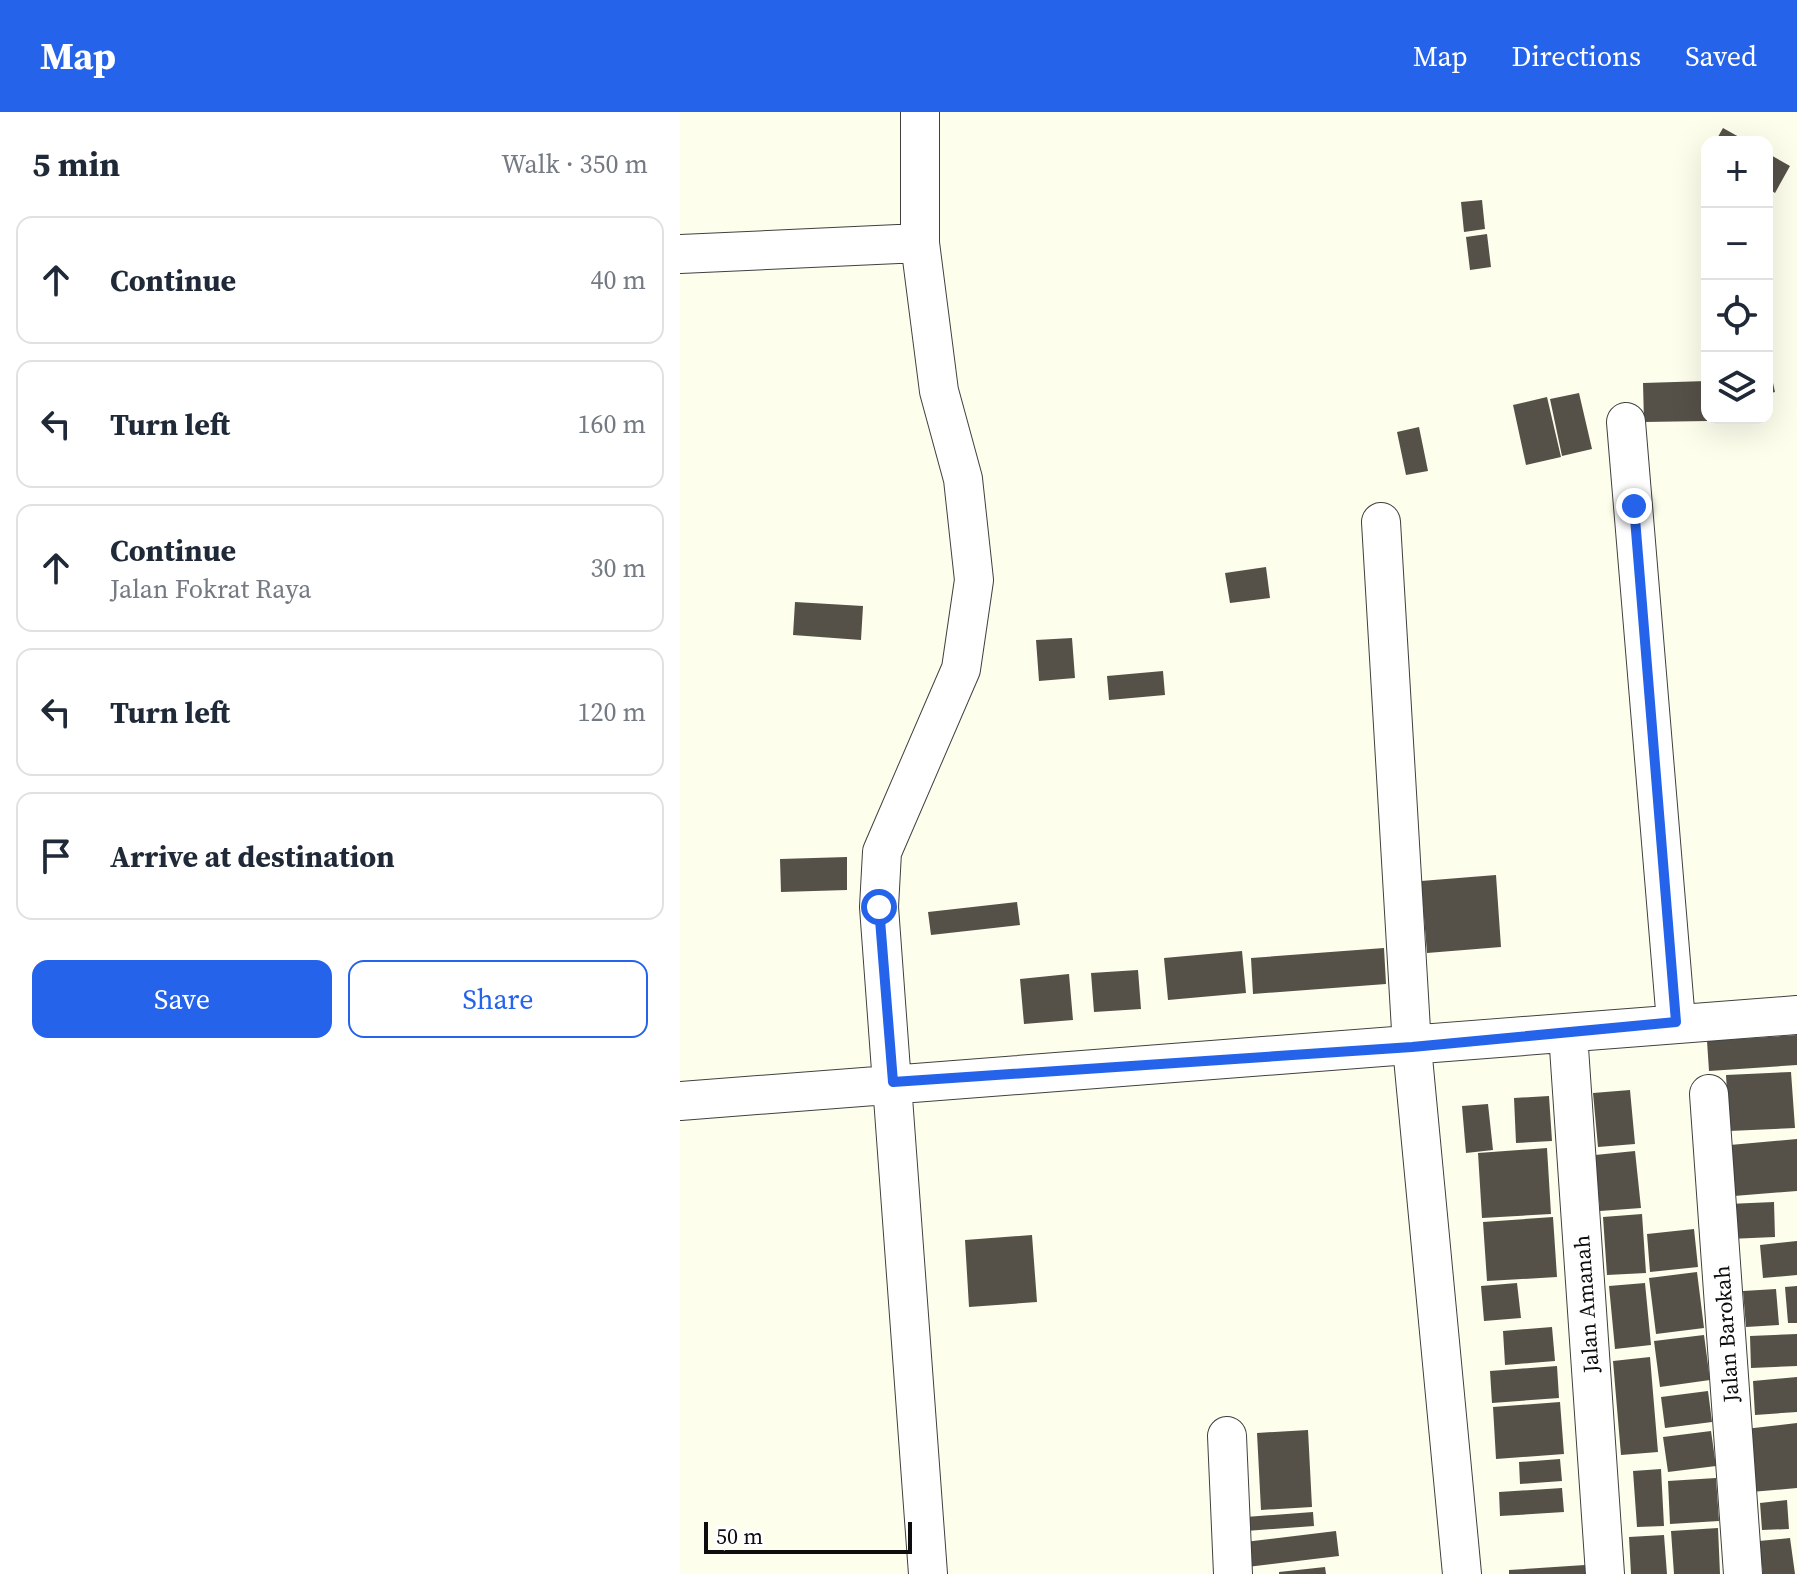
<!DOCTYPE html>
<html lang="en">
<head>
<meta charset="utf-8">
<style>
  body { margin:0; font-family:"Source Serif 4",serif; background:#f6f6f7; color:#1f2937 }
  .controls { position:absolute; right:24px; top:24px; display:grid; overflow:hidden; border-radius:16px; box-shadow:0 8px 32px #0002 }
  .controls button { width:72px; height:72px; display:grid; place-items:center; padding:0; border:0; border-bottom:2px solid #e0e1e3; background:#fff; color:#1f2937; font:40px sans-serif }
  .scale { position:absolute; left:24px; bottom:20px; width:208px; box-sizing:border-box; padding-left:8px; border:4px solid #0d0d0d; border-top:0; font-size:22px; line-height:28px; white-space:nowrap; color:#0d0d0d; -webkit-text-stroke:6px #fff; paint-order:stroke }
  .stop { position:absolute; width:24px; height:24px; margin:-18px; border:6px solid #2563eb; border-radius:50%; background:#fff }
  .stop.end { background:#2563eb; border-color:#fff; box-shadow:0 2px 8px #0008 }
  .list { margin:0; padding:0; list-style:none }
  h2 { display:flex; justify-content:space-between; align-items:center; height:104px; margin:0; padding:0 32px; font-size:34px }
  h2 small { font-size:26px; font-weight:400; color:#747a83 }
  .list li { display:grid; grid-template-columns:52px 1fr auto; gap:24px; align-items:center; box-sizing:border-box; height:128px; margin:0 16px 16px; padding:0 16px; border:2px solid #e0e1e3; border-radius:16px }
  .list b { display:block; font-size:30px; white-space:nowrap }
  .list p { margin:0; font-size:26px; white-space:nowrap; color:#747a83 }
  .list em { font-size:26px; font-style:normal; color:#747a83 }
  .actions { display:flex; gap:16px; padding:24px 32px }
  .actions a { flex:1; padding:18px 0; border:2px solid #2563eb; border-radius:16px; text-align:center; font-size:28px; color:#2563eb }
  .actions .main { background:#2563eb; color:#fff }
  .icon { flex:none; width:44px; height:44px; fill:none; stroke:currentColor; stroke-width:2; stroke-linecap:round; stroke-linejoin:round }
  .map { position:relative; flex:none; width:1117px; height:1462px; overflow:hidden }
  header { display:flex; align-items:center; gap:48px; box-sizing:border-box; height:112px; padding:0 40px; background:#2563eb; color:#fff }
  header strong { font-size:38px }
  nav { display:flex; gap:44px; margin-inline-start:auto; font-size:28px }
  main { display:flex }
  aside { flex:1; background:#fff }
  .map>svg:first-child { display:block }
</style>
</head>
<body>
<header>
<strong>Map</strong>
<nav><a>Map</a><a>Directions</a><a>Saved</a></nav>
</header>
<main>
<aside>
<h2>5 min<small>Walk · 350 m</small></h2>
<ul class="list">
<li><svg class="icon" aria-label="ahead" viewBox="0 0 24 24"><path d="M12 20V5M6 11l6-6 6 6"/></svg><div><b>Continue</b></div><em>40 m</em></li>
<li><svg class="icon" aria-label="left" viewBox="0 0 24 24"><path d="M17 20v-9H6M10 6l-5 5 5 5"/></svg><div><b>Turn left</b></div><em>160 m</em></li>
<li><svg class="icon" aria-label="ahead" viewBox="0 0 24 24"><path d="M12 20V5M6 11l6-6 6 6"/></svg><div><b>Continue</b><p>Jalan Fokrat Raya</p></div><em>30 m</em></li>
<li><svg class="icon" aria-label="left" viewBox="0 0 24 24"><path d="M17 20v-9H6M10 6l-5 5 5 5"/></svg><div><b>Turn left</b></div><em>120 m</em></li>
<li><svg class="icon" aria-label="arrive" viewBox="0 0 24 24"><path d="M6 21V4h12l-3 4 3 4H6"/></svg><div><b>Arrive at destination</b></div></li>
</ul>
<div class="actions"><a class="main">Save</a><a>Share</a></div>
</aside>
<div class="map">
<svg width="1117" height="1462" viewBox="0 0 1117 1462">
  <rect width="100%" height="100%" fill="#fefeed"/>
  <path fill="#555149" d="M1043,16L1068,30H1035Z
    M1087,41L1110,54L1095,81L1087,76Z
    M802,88L805,117L784,120L781,90Z
    M807,122L811,155L790,158L786,125Z
    M1088,248L1095,280L1087,282V249Z
    M1027,269V309L964,310L963,271Z
    M899,281L912,337L882,344L870,287Z
    M867,285L881,345L846,353L833,293Z
    M739,315L748,359L726,363L717,320Z
    M586,455L590,486L550,491L545,461Z
    M115,490L183,494L181,528L113,523Z
    M392,526L395,566L359,569L356,528Z
    M483,559L485,583L429,588L427,564Z
    M167,745V778L101,780L100,747Z
    M816,763L821,835L747,841L741,769Z
    M337,790L340,813L251,823L248,800Z
    M704,836L706,872L573,882L571,846Z
    M562,839L566,881L488,888L484,846Z
    M458,858L461,897L414,900L411,861Z
    M389,862L393,908L344,912L340,867Z
    M1117,923V953L1029,959L1027,929Z
    M1111,960L1115,1016L1049,1019L1046,963Z
    M950,978L955,1032L918,1035L913,981Z
    M869,984L872,1029L836,1031L834,986Z
    M808,992L813,1038L786,1041L782,994Z
    M1117,1027V1079L1054,1084L1050,1033Z
    M867,1036L871,1102L802,1106L798,1041Z
    M955,1039L961,1096L920,1099L915,1043Z
    M1094,1090L1095,1125L1049,1127L1048,1092Z
    M962,1102L966,1161L927,1163L923,1105Z
    M873,1105L877,1165L807,1169L803,1110Z
    M1014,1117L1018,1155L970,1160L967,1122Z
    M352,1123L357,1190L289,1195L285,1128Z
    M1117,1129V1163L1083,1166L1080,1133Z
    M1017,1160L1024,1216L976,1222L969,1166Z
    M837,1171L841,1206L804,1209L801,1174Z
    M965,1171L971,1233L935,1237L929,1174Z
    M1117,1174V1211H1108L1105,1175Z
    M1096,1177L1099,1213L1066,1215L1063,1179Z
    M872,1215L875,1249L825,1253L823,1219Z
    M1117,1222V1254L1071,1256L1070,1224Z
    M1024,1223L1030,1268L980,1275L974,1229Z
    M970,1245L978,1340L941,1343L933,1249Z
    M877,1254L879,1286L812,1291L810,1259Z
    M1117,1265V1300L1075,1303L1073,1269Z
    M1028,1279L1032,1310L985,1316L981,1285Z
    M880,1290L884,1342L816,1347L813,1295Z
    M1117,1311V1376L1071,1380L1065,1317Z
    M628,1318L632,1395L581,1398L577,1321Z
    M1031,1319L1036,1354L988,1360L983,1325Z
    M880,1347L882,1369L840,1372L839,1350Z
    M981,1357L984,1414L957,1415L953,1359Z
    M1036,1366L1039,1409L990,1412L988,1369Z
    M882,1376L884,1400L820,1404L819,1380Z
    M1107,1388L1109,1417L1082,1418L1080,1391Z
    M633,1400L634,1414L553,1420L552,1406Z
    M1038,1416L1040,1462H994L991,1419Z
    M656,1419L659,1444L559,1456L556,1431Z
    M984,1423L987,1462H951L949,1425Z
    M1110,1426L1115,1462H1083L1079,1429Z
    M905,1453V1462H829V1458Z
    M645,1455L646,1462H599V1460Z"/>
  <g fill="none" stroke-linecap="round" stroke-linejoin="round">
    <g stroke="#404040" stroke-width="40">
      <path id="minor" d="M240,0V131L259,279L283,367L294,468L281,557L202,740L199,795L248,1462
        M0,142L240,131
        M946,310L996,910
        M701,410L732,935L782,1462
        M888,921L925,1462
        M1029,982L1063,1462
        M0,989L1117,903
        M547,1324L553,1462"/>
    </g>
    <use href="#minor" stroke="#fff" stroke-width="38"/>
  </g>
  <g fill="none" stroke-linecap="round" stroke-linejoin="round">
    <path stroke="#2563eb" stroke-width="10" d="M199,795L213,970L732,935L996,910L954,394"/>
  </g>
  <g text-anchor="middle" dominant-baseline="central" stroke-width="8" stroke-linejoin="round" paint-order="stroke">
    <g font-size="22" fill="#0d0d0d" stroke="#fff">
      <text transform="translate(906 1192) rotate(-94)">Jalan Amanah</text>
      <text transform="translate(1046 1222) rotate(-94)">Jalan Barokah</text>
    </g>
  </g>
</svg>
<div class="controls">
<button>+</button>
<button>−</button>
<button><svg class="icon" aria-label="locate" viewBox="0 0 24 24"><circle cx="12" cy="12" r="6"/><path d="M12 2v4M12 18v4M2 12h4M18 12h4"/></svg></button>
<button><svg class="icon" aria-label="layers" viewBox="0 0 24 24"><path d="M12 4l9 5-9 5-9-5zM3 14l9 5 9-5"/></svg></button>
</div>
<div class="scale">50 m</div>
<div class="stop" style="left:199px;top:795px"></div>
<div class="stop end" style="left:954px;top:394px"></div>
</div>
</main>
</body>
</html>
